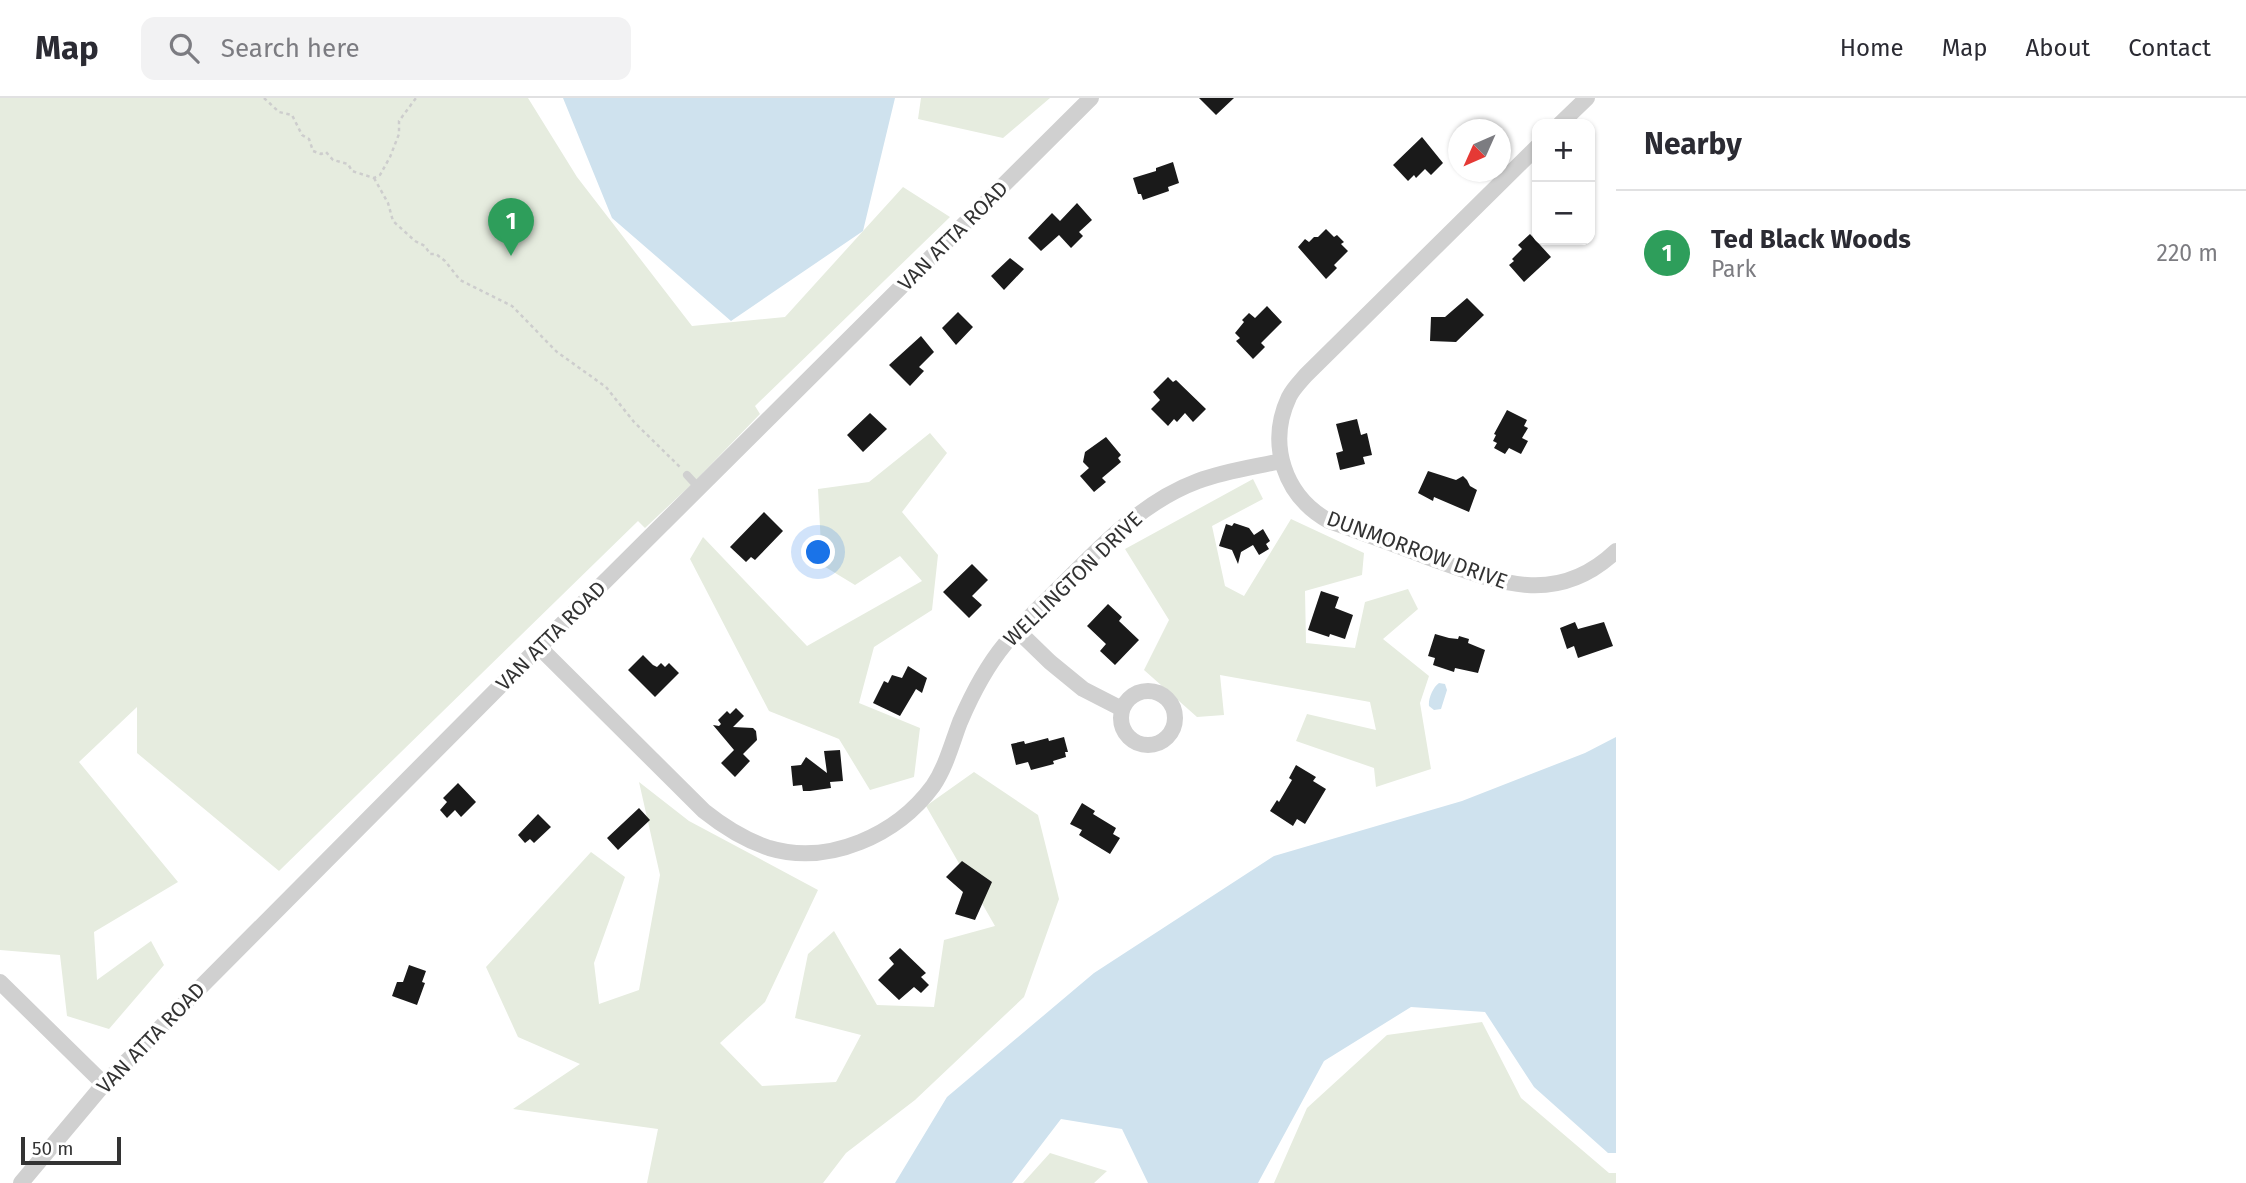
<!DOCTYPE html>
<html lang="en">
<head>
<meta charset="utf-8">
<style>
  body { margin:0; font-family:"Fira Sans",sans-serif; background:#f2f2f3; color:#2b2b33 }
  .controls { position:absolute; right:21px; top:21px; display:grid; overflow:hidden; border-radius:14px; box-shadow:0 2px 5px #0004 }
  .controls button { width:63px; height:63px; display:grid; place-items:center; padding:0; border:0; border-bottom:2px solid #e1e1e2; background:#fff; color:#2b2b33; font:35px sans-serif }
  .compass { position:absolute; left:1448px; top:21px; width:63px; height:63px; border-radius:50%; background:#fff; box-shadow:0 2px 5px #0004; rotate:225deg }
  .scale { position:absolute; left:21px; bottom:18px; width:100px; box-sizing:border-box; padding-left:7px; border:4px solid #333; border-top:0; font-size:19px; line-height:24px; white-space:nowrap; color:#333; -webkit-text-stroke:5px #fff; paint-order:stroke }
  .you { position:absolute; left:819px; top:455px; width:24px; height:24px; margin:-18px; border:5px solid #fff; border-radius:50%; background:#1a73e8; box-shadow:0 0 0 10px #1a73e833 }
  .badge { display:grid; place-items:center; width:46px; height:46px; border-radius:50%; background:#e63946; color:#fff; font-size:23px; font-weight:700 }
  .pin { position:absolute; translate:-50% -58px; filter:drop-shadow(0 2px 4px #0008) }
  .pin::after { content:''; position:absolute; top:37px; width:24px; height:21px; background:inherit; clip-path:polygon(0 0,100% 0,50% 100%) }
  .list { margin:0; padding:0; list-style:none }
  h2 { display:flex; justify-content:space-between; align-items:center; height:91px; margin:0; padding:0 28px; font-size:30px }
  h2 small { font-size:23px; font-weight:400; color:#7c7c81 }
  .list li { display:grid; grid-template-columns:46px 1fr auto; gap:21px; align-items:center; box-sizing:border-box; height:126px; padding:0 28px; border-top:2px solid #e1e1e2 }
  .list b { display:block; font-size:26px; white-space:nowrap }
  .list p { margin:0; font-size:23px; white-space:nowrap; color:#7c7c81 }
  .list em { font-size:23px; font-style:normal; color:#7c7c81 }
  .icon { flex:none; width:38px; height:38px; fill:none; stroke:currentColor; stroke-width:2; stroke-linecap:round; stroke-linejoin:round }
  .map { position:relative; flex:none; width:1616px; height:1085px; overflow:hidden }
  header { display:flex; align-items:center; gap:42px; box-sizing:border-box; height:98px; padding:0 35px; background:#fff; border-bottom:2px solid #e1e1e2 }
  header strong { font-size:33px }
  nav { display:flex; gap:38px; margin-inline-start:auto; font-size:24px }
  .search { width:490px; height:63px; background:#f2f2f3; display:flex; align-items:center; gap:18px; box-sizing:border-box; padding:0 24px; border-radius:14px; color:#7c7c81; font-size:26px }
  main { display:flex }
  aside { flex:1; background:#fff }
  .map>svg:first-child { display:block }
</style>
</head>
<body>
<header>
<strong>Map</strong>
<div class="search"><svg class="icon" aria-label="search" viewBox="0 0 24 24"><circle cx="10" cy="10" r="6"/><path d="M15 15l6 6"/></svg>Search here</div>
<nav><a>Home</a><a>Map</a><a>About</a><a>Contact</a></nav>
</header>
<main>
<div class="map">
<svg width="1616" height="1085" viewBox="0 0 1616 1085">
  <rect width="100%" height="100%" fill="#fff"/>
  <path fill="#e6ecdf" d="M0,0H528L577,79L692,228L785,219L903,89L950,119L755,308L760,316L694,384L645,430L638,423L279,773L137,655V609L79,664L178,784L94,834L97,882L151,843L164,867L109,931L67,918L60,857L0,852Z
    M921,0H1050L1003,40L918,21Z
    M930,335L947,355L902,414L938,457L932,512L874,549L859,605L920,630L914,679L870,692L839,641L769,613L690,461L703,439L807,548L922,483L900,458L855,487L822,467L818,391L869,384Z
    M1253,381L1263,401L1212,428L1225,488L1244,498L1291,421L1364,455L1362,477L1305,493L1306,545L1355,550L1365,504L1408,491L1418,511L1383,541L1429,578L1420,605L1431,671L1376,689L1374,670L1296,643L1307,616L1376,632L1370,604L1220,577L1224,617L1197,619L1144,572L1169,522L1125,451Z
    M974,674L1038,717L1059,801L1024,899L915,1002L846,1055L823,1085H647L658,1031L513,1011L580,966L518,939L486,869L591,754L625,779L594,865L599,906L639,892L660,777L639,684L689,723L818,792L765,904L720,945L762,988L836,984L861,937L795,920L808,856L834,833L877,907L934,909L944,842L995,828L926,708Z
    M1482,924L1521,1000L1609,1075H1616V1085H1274L1307,1010L1387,937Z
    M1050,1055L1107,1073L1094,1085H1023Z"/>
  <path fill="#cfe2ee" d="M563,0H895L863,133L731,223L612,120Z
    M1439,585L1445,586L1447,592L1441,611L1434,612L1429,608C1428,601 1433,589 1439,585Z
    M1616,639V1055H1608L1534,989L1485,914L1411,909L1324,963L1258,1085H1148L1122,1031L1061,1021L1012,1085H895L947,999L1094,875L1274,758L1462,703L1585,655Z"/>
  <path fill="#1a1a1a" d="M1199,0H1234L1216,17Z
    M1422,39L1443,65L1431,77L1425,71L1416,80L1414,77L1408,83L1393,67Z
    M1173,64L1179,85L1168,89L1169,93L1143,102L1141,96H1138L1133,80L1156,73V70Z
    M1077,105L1092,122L1079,134L1083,138L1071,150L1059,137L1041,153L1028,140L1052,115L1060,123Z
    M1326,131L1334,139L1337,137L1344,144L1341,146L1348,153L1334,167L1337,170L1326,181L1298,149L1305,141L1309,144L1314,139H1318Z
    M1530,136L1551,159L1524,184L1509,167L1514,163L1512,161L1522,151L1518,147Z
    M1010,160L1024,171L1004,192L991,178Z
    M1467,200L1484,217L1456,244L1430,243L1431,219H1445Z
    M1267,208L1282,224L1261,245L1265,249L1253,261L1236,243L1240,240L1235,235L1244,224L1242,222L1249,215L1255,220Z
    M958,214L973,229L956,247L942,230Z
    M921,238L934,254L919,269L924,273L910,288L889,267Z
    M1168,279L1173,284L1176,282L1206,311L1193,324L1185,315L1177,324L1174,321L1168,328L1151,311L1160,302L1153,294Z
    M1507,312L1527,322L1524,328L1528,330L1522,340L1528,343L1521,356L1509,350L1505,356L1494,350L1497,345L1493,343L1496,337L1494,336Z
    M870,315L887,331L863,354L847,337Z
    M1357,321L1361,337L1367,335L1372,357L1363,359L1365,366L1340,372L1336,355L1343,353L1336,326Z
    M1106,339L1121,357L1118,360L1121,364L1102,380L1106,384L1094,394L1080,378L1089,370L1083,364L1085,354Z
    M1428,373L1456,382L1463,378L1467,382L1470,388L1477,392L1469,414L1434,399L1433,403L1418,395Z
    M764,414L783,433L755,462L751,459L746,464L730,449Z
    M1234,425L1249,430L1254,437L1263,431L1270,443L1266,446L1269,451L1259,457L1253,447L1241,454L1238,466L1232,452L1219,448L1226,426L1232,428Z
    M972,466L988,482L972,498L982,507L969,520L943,494Z
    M1321,493L1339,499L1335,510L1353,517L1345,541L1330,536L1329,539L1308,532Z
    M1108,506L1122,519L1119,523L1139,542L1115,567L1100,553L1106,546L1087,528Z
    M1575,524L1578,531L1604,524L1613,548L1578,560L1574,548L1567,551L1560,530Z
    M1435,536L1449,540L1458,541L1459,538L1469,541L1468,545L1485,552L1478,575L1455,570L1454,574L1433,567L1435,560L1428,558Z
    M643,557L653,567L657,569L661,565L665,569L669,565L679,575L655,599L628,572Z
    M908,568L927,580L922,595L916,591L900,618L873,605L884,583L888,585L892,577L902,580Z
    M736,610L744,618L733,629L753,630L756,633L757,642L743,656L750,663L735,679L721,665L734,652L713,627L719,628L721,626L718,622L727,613L730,616Z
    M1064,639L1068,654H1065L1066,659L1053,663L1054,666L1031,672L1028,664L1016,667L1011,646L1024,643L1025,646L1048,640L1049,643Z
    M840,652L843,683L830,684L831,690L810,693H803L802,687L793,688L791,668L801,667L806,659L827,675L824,653Z
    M1296,667L1316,679L1313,683L1326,691L1305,726L1297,721L1293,728L1270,713L1277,702L1279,704L1292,682L1289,680Z
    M458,685L476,704L461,719L455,712L447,720L440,712L447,704L443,700Z
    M1082,705L1095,713L1093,716L1116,730L1113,736L1120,740L1110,756L1079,737L1082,732L1070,726Z
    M639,710L650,722L618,752L607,740Z
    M538,716L551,729L534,745L530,741L525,745L518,737Z
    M962,763L992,784L975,822L955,816L963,794L946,779Z
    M900,850L926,875L921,879L929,887L921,895L914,889L899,902L878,882L894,866L889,860Z
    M409,867L426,873L422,884L425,885L417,907L392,898L397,884H403Z"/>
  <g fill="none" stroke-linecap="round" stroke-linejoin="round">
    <path stroke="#cdcdcd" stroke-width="2.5" stroke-dasharray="3.5 3.5" stroke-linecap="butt" d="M264,0L279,14L292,17L302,37L309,41L313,53L321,56L326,54L333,62L348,66L352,73L374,80L380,77L390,59L399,36V23L416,0
      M374,80L388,105L393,123L415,143L425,148L430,156H436L445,163L460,182L512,208L557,254L606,289L634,324L682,371"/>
    <path stroke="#d0d0d0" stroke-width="8" d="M687,377L699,390"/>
    <path stroke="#d0d0d0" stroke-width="16" d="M1560,26L1587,0
      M1537,49L1306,277C1300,284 1293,291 1289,299C1267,346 1284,398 1329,423C1363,435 1396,447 1430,460C1497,484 1556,510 1616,453
      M1017,532L1050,564L1083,591L1122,611
      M539,549L704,713C724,729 745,742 769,750C829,768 897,737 933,688C946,669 952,645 960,624C972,596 986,569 1005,546C1023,524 1044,505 1064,485C1104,445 1144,403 1198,383C1225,373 1254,369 1281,363
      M1121 620a27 27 0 1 1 54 0a27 27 0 1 1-54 0Z
      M0,884L104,986
      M21,1085L104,986L151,939L539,549L1091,0"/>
  </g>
  <g text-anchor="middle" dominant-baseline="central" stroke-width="7" stroke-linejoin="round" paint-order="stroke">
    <g font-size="21" fill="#333" stroke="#fff">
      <text transform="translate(953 138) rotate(-45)">VAN ATTA ROAD</text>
      <text transform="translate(1417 452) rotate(20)">DUNMORROW DRIVE</text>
      <text transform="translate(1073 481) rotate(-44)">WELLINGTON DRIVE</text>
      <text transform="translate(551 538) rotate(-45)">VAN ATTA ROAD</text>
      <text transform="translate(151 940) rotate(-46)">VAN ATTA ROAD</text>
    </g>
  </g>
</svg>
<div class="controls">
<button>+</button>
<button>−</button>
</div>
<svg class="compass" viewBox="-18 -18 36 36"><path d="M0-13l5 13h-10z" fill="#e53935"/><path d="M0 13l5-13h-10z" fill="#7c7c81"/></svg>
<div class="scale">50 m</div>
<div class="you"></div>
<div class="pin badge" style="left:511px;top:158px;background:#2e9e5b">1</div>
</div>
<aside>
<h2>Nearby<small></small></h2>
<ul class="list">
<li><span class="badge" style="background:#2e9e5b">1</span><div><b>Ted Black Woods</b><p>Park</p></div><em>220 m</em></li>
</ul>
</aside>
</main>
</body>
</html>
